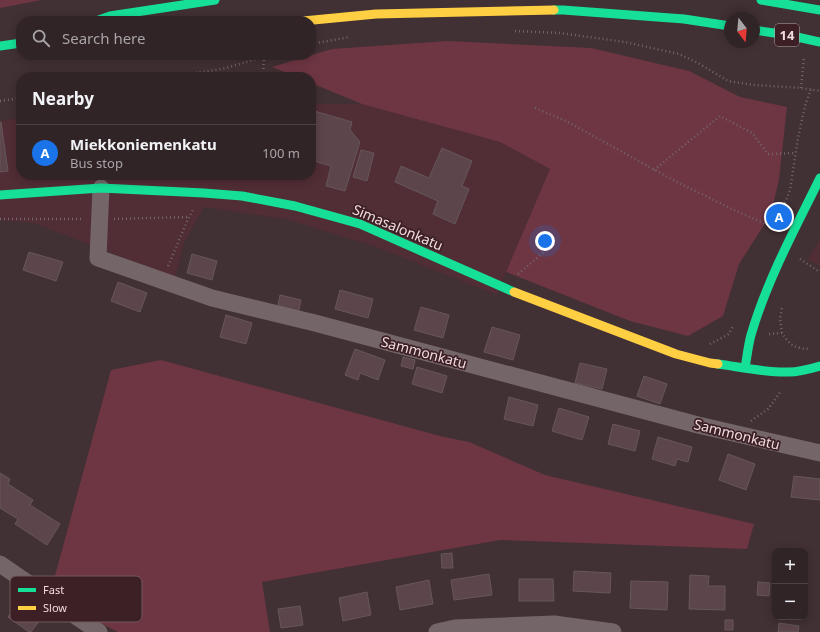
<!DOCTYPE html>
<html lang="en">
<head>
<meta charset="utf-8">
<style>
  body { margin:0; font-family:"Noto Sans",sans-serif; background:#3d3033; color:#f1f3f6 }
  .controls { position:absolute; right:12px; bottom:12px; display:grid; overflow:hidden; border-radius:8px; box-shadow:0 2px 10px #0003 }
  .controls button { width:36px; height:36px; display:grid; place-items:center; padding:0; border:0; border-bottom:1px solid #4c4144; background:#312427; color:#f1f3f6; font:20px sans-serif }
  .compass { position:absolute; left:724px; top:12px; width:36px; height:36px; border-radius:50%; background:#312427; box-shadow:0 2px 10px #0003; rotate:164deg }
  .you { position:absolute; left:545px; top:241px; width:14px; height:14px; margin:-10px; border:3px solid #fff; border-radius:50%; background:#1a73e8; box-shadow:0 0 0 6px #1a73e833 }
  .badge { display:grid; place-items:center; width:26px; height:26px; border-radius:50%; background:#1a73e8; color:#fff; font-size:13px; font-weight:700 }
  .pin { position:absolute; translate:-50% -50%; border:2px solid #fff; box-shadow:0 1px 4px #0006 }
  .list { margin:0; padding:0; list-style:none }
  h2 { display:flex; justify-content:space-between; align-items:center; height:52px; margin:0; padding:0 16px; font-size:17px }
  h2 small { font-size:13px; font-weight:400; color:#a8a4a7 }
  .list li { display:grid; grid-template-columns:26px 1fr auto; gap:12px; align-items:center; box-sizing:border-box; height:56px; padding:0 16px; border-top:1px solid #4c4144 }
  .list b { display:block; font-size:15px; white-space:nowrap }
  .list p { margin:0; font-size:13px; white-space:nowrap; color:#a8a4a7 }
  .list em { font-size:13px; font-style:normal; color:#a8a4a7 }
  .icon { flex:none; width:22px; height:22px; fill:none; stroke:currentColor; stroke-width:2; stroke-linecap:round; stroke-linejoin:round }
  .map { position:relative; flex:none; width:820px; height:632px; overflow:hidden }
  .search { position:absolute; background:#312427; box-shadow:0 2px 10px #0003; left:16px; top:16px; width:300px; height:44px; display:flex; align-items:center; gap:10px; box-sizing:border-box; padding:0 14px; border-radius:16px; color:#a8a4a7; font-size:15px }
  .panel { position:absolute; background:#312427; box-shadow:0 2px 10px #0003; left:16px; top:72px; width:300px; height:108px; border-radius:16px }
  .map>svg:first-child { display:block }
</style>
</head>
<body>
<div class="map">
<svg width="820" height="632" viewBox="0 0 820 632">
  <rect width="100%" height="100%" fill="#413034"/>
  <path fill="#512d35" d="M311,104H362L500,142L550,169L506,272L497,295L374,246L285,219L204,207L184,243L175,278L34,223L0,220V121L21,118V175H311Z
    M820,238V266L808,260Z"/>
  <path fill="#6e3643" d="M0,0H42L0,8Z
    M447,41L591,48L689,71L740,97L787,107L779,179L771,214L739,264L723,316L688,336L630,321L506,272L550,169L500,142L362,104L311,83V77H297L272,67L332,49Z
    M161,360L440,436L469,442L545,475L754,524L747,549L500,540L262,582L270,632H118L91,618L53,583L111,370Z"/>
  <path fill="#5c454b" stroke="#65575a" d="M311,110L352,122L350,130L360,142L345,191L326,186L331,166L311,160Z
    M0,122H1L8,171L0,172Z
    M442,148L472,161L462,186L469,189L455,224L433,214L438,201L395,182L401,166L429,178Z
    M361,150L374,153L367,181L353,177Z
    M29,252L63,262L56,281L23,270Z
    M192,254L217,261L212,280L187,273Z
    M118,282L147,293L140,312L111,301Z
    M340,290L373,299L368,318L335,309Z
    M280,295L301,300L298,314L277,309Z
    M421,307L449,315L443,338L414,330Z
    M226,315L252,323L246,344L220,337Z
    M492,327L520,335L513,360L484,352Z
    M355,349L385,360L378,380L360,373L358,380L345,375Z
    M403,357L415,360L413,369L401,366Z
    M580,363L607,369L602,389L575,383Z
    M417,367L447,376L442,393L412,384Z
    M644,376L667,384L660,404L637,396Z
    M509,397L538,405L533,426L504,419Z
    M559,408L589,417L582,440L552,431Z
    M613,424L640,431L635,451L608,444Z
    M658,437L692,447L688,462L677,459L675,466L652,459Z
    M728,454L755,464L746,490L719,480Z
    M0,473L10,479L8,484L33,500L30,505L60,524L47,545L15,524L18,519L0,508Z
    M794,476L820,479V500L791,497Z
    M452,553L453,568H442L441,554Z
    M574,571L611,573L610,593L573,591Z
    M489,574L492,595L454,600L451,580Z
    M690,575L709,576L708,586H725V610L689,609Z
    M519,579H553L554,601H519Z
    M429,580L433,604L400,610L396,587Z
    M631,581L668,582L667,610L630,608Z
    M758,582L770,583L769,596L757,595Z
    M367,592L371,615L343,621L339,598Z
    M20,600L43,616L31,632H29L8,617Z
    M300,606L303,625L281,628L278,609Z
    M725,620H733V630H725Z
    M779,623L799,626L798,632H778Z"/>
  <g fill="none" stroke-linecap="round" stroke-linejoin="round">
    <path stroke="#736669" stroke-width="2.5" stroke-dasharray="1 3" stroke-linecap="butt" d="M515,31L560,33L625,42L679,54L698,63L728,81L754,85L801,88L820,91
      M311,44L350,37
      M168,77L222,69L271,55
      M263,77L264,57
      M801,88L804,57
      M0,101L21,98
      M535,108L568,122L673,180L734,210L775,228
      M654,170L720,116L752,133L768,154L796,153
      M785,203L790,190L798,138L805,106L811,89
      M0,219H83
      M114,219L189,217
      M800,259L820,272
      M168,266L189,217L193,210
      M518,274L551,246
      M782,333L780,319L782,308
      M769,334L782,333C790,346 795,348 810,349
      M710,344L729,334L733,326
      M751,421L768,409L781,391"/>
    <path stroke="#746668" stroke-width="17" d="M101,188L98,258L212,298L315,323L698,425L820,453
      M0,564L99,632
      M437,632L455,628L554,624L613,632"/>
    <path stroke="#16e098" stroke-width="9" d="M761,0L820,10
      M554,10H563L684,19L730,26
      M96,21L110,16L215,0
      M754,30L788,35L820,42
      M0,46L21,43
      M0,195L101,188L204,193L242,196L295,206L360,224L514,292
      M718,364C740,367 767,373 789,372C800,372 810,369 820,366
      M745,368C747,357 748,346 751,335C767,280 795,229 820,178"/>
    <path stroke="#ffcf43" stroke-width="9" d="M303,21L376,14L554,10
      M514,292L676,354L710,363L718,364"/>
  </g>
  <g text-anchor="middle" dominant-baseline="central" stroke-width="3.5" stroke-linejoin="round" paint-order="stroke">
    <rect fill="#3d2026" stroke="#baa3a7" stroke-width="1" x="775" y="24" width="24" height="22" rx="3"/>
    <g font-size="13" font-weight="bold" fill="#f0dbde">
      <text x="787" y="35">14</text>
    </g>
    <g font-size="14" fill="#f0dbde" stroke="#3d2026">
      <text transform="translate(398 227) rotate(23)">Simasalonkatu</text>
      <text transform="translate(424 352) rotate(15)">Sammonkatu</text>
      <text transform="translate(737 434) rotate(14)">Sammonkatu</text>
    </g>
  </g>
  <rect x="10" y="576" width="132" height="46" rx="6" fill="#3d2026" stroke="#73585d" stroke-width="1"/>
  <rect x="18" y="588" width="18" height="4" fill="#16e098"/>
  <rect x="18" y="606" width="18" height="4" fill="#ffcf43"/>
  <g font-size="11" fill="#f0dbde">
    <text x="43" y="594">Fast</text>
    <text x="43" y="612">Slow</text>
  </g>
</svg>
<div class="controls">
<button>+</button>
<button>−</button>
</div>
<svg class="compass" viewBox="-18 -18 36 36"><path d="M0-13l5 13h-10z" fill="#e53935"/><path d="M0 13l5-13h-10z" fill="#a8a4a7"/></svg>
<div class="you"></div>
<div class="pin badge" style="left:779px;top:217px">A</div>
<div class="search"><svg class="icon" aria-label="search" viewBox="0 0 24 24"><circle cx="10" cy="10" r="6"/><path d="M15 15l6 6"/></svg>Search here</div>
<section class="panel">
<h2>Nearby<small></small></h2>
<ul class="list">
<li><span class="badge">A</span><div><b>Miekkoniemenkatu</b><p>Bus stop</p></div><em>100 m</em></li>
</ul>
</section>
</div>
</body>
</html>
